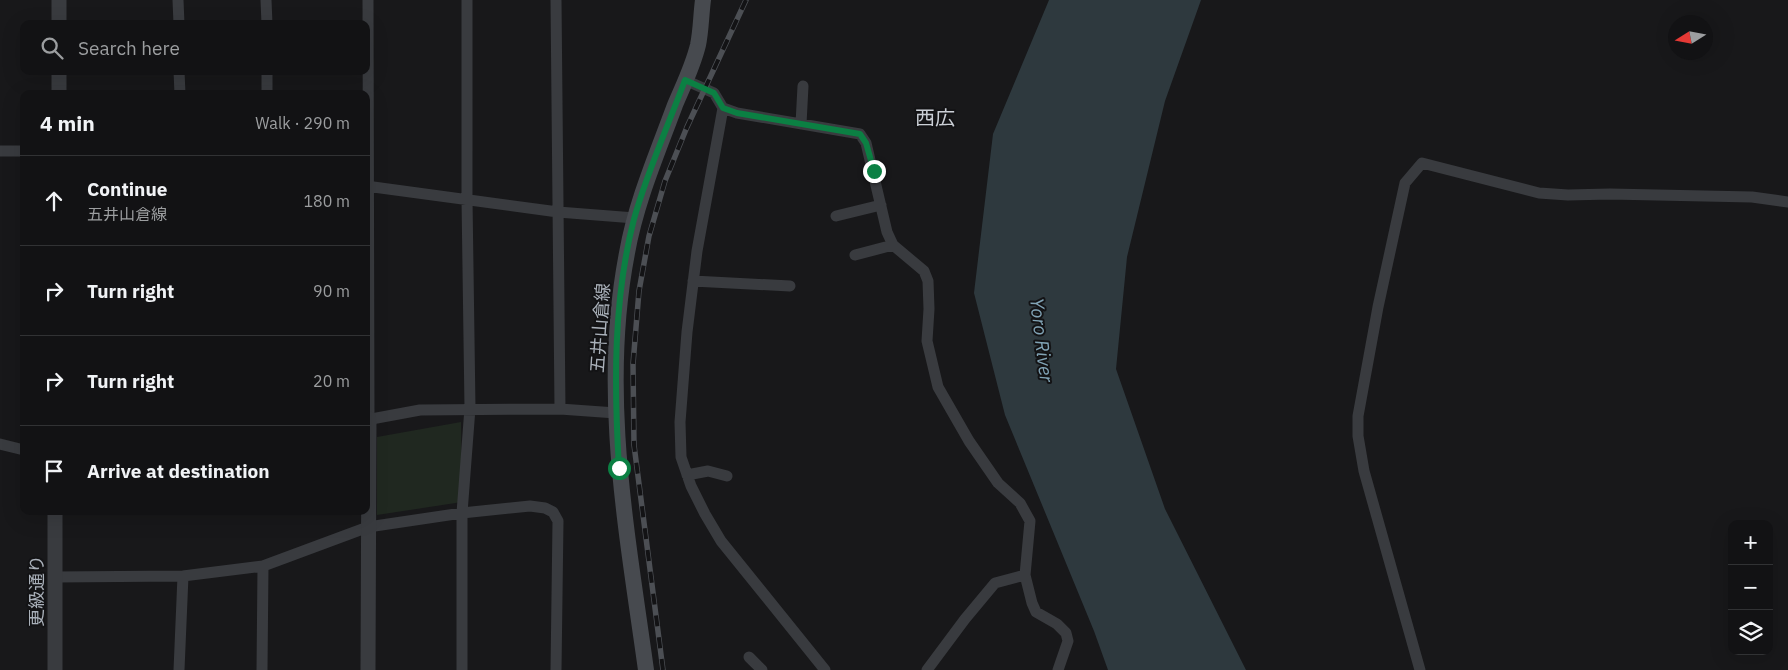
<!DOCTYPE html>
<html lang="en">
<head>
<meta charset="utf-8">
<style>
  body { margin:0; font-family:"IBM Plex Sans","Noto Sans JP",sans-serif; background:#1b1b1d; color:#f1f3f6 }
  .controls { position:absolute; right:15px; bottom:15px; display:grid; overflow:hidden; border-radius:10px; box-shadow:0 5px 20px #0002 }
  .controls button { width:45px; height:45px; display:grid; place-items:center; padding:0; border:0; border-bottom:1px solid #313234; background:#121214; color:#f1f3f6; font:25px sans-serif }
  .compass { position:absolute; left:1668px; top:15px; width:45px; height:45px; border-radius:50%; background:#121214; box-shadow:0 5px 20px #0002; rotate:259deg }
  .stop { position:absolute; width:15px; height:15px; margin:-11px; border:4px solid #0b8043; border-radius:50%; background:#fff }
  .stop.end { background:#0b8043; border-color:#fff; box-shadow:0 1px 5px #0008 }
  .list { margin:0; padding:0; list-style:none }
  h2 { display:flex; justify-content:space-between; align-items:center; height:65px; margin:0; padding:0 20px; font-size:21px }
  h2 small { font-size:16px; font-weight:400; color:#9c9ea0 }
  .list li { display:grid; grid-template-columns:32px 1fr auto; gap:15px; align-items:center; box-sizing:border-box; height:90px; padding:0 20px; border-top:1px solid #313234 }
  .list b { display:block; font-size:19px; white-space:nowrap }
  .list p { margin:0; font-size:16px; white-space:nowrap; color:#9c9ea0 }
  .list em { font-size:16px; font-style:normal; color:#9c9ea0 }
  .icon { flex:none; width:28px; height:28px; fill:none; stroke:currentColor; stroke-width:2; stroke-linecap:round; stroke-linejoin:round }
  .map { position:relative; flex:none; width:1788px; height:670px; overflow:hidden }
  .search { position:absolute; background:#121214; box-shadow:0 5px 20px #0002; left:20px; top:20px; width:350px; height:55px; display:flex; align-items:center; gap:12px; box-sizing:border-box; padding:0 18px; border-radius:10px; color:#9c9ea0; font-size:19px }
  .panel { position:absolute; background:#121214; box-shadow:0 5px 20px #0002; left:20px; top:90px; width:350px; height:425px; border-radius:10px }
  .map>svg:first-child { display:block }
</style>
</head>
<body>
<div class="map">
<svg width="1788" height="670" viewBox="0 0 1788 670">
  <rect width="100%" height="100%" fill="#18181a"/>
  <path fill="#202820" d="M461,422L462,502L377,515V437Z"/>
  <path fill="#2e393e" d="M1049,0H1201L1165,101L1127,257L1116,369L1165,509L1246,670H1108L1094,631L1005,415L974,293L993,134Z"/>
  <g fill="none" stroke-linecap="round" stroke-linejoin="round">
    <path stroke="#393b3f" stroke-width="11" d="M178,0L179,24
      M266,0L267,24
      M368,0L369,419
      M556,0L560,409
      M179,71L180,94
      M267,71V94
      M685,80L714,93L723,108L737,113L860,134L866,143L887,232L893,245L924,271L928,281L929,309L927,341L938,387L969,441L998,483L1020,503L1030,521L1025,575L1032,603L1036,612L1057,624L1066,633L1068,641L1058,670
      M723,108L697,251L687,332L680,422L681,457L691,486L705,514L721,541L825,670
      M801,124L803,86
      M0,151H24
      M366,186L558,212L635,218
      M836,216L881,205
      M855,255L893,245
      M693,281L790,286
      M366,420L420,410L560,409L616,413
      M0,444L24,450
      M687,475L708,471L727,476
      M55,577L183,576L263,566L368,527L462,513L530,506L545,508L553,512L558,521L556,670
      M749,657L762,670
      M179,670L183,576
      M262,670L263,566
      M462,670V513L470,408L467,199V0
      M927,670L965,619L995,583L1025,575
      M1420,670L1364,471L1358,436V416L1378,307L1405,183L1422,163L1539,193L1568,195L1610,194L1752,197L1788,202"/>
    <path stroke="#393b3f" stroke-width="15" d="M59,0V24
      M59,71V94
      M55,511V670
      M368,670L369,419"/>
    <path stroke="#474a4f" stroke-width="16" d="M646,670C627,532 600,392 627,253C636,202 657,154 675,105C683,86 693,66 698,45C701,31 701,15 703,0"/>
    <g stroke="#4c4f54" stroke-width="5.5">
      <path id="rail" d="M663,670L634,445L633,364L639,291L649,236L665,181L687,127L746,0"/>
    </g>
    <use href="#rail" stroke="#131315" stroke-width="4" stroke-dasharray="11" stroke-linecap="butt"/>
  </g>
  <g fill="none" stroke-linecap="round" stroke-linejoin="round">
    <path stroke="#0b8043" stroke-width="6" d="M619,468C614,386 613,300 634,219C647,172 668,126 685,80L714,93L723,108L737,113L860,134L866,143L874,171"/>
  </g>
  <g text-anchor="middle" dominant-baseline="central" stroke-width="4" stroke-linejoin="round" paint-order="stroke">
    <g font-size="18" fill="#aab1ba" stroke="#131315">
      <text transform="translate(600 328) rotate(-86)">五井山倉線</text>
      <text transform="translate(36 591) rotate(-90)">更級通り</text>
    </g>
    <g font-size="19" font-style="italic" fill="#81a3b5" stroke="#131315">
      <text transform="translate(1042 340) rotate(83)">Yoro River</text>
    </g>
    <g font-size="20" fill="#cbcfd6" stroke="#131315">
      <text x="935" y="117">西広</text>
    </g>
  </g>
</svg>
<div class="controls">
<button>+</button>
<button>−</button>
<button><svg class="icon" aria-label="layers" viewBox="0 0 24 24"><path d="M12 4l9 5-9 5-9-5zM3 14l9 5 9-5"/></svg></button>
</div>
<svg class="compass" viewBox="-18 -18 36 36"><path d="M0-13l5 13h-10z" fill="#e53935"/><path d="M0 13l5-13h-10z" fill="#9c9ea0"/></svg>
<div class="stop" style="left:619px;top:468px"></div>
<div class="stop end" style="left:874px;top:171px"></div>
<div class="search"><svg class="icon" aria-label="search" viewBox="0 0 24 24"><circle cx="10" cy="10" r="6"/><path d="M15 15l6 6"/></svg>Search here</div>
<section class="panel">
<h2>4 min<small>Walk · 290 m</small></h2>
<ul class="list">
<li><svg class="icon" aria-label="ahead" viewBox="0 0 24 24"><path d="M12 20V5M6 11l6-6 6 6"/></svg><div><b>Continue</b><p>五井山倉線</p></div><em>180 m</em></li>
<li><svg class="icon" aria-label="right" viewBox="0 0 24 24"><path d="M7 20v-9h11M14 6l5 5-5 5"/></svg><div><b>Turn right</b></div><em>90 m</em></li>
<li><svg class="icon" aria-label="right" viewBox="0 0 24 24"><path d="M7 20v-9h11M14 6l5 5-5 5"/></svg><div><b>Turn right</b></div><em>20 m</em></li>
<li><svg class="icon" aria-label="arrive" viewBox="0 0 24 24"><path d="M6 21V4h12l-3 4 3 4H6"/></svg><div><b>Arrive at destination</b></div></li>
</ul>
</section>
</div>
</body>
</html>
